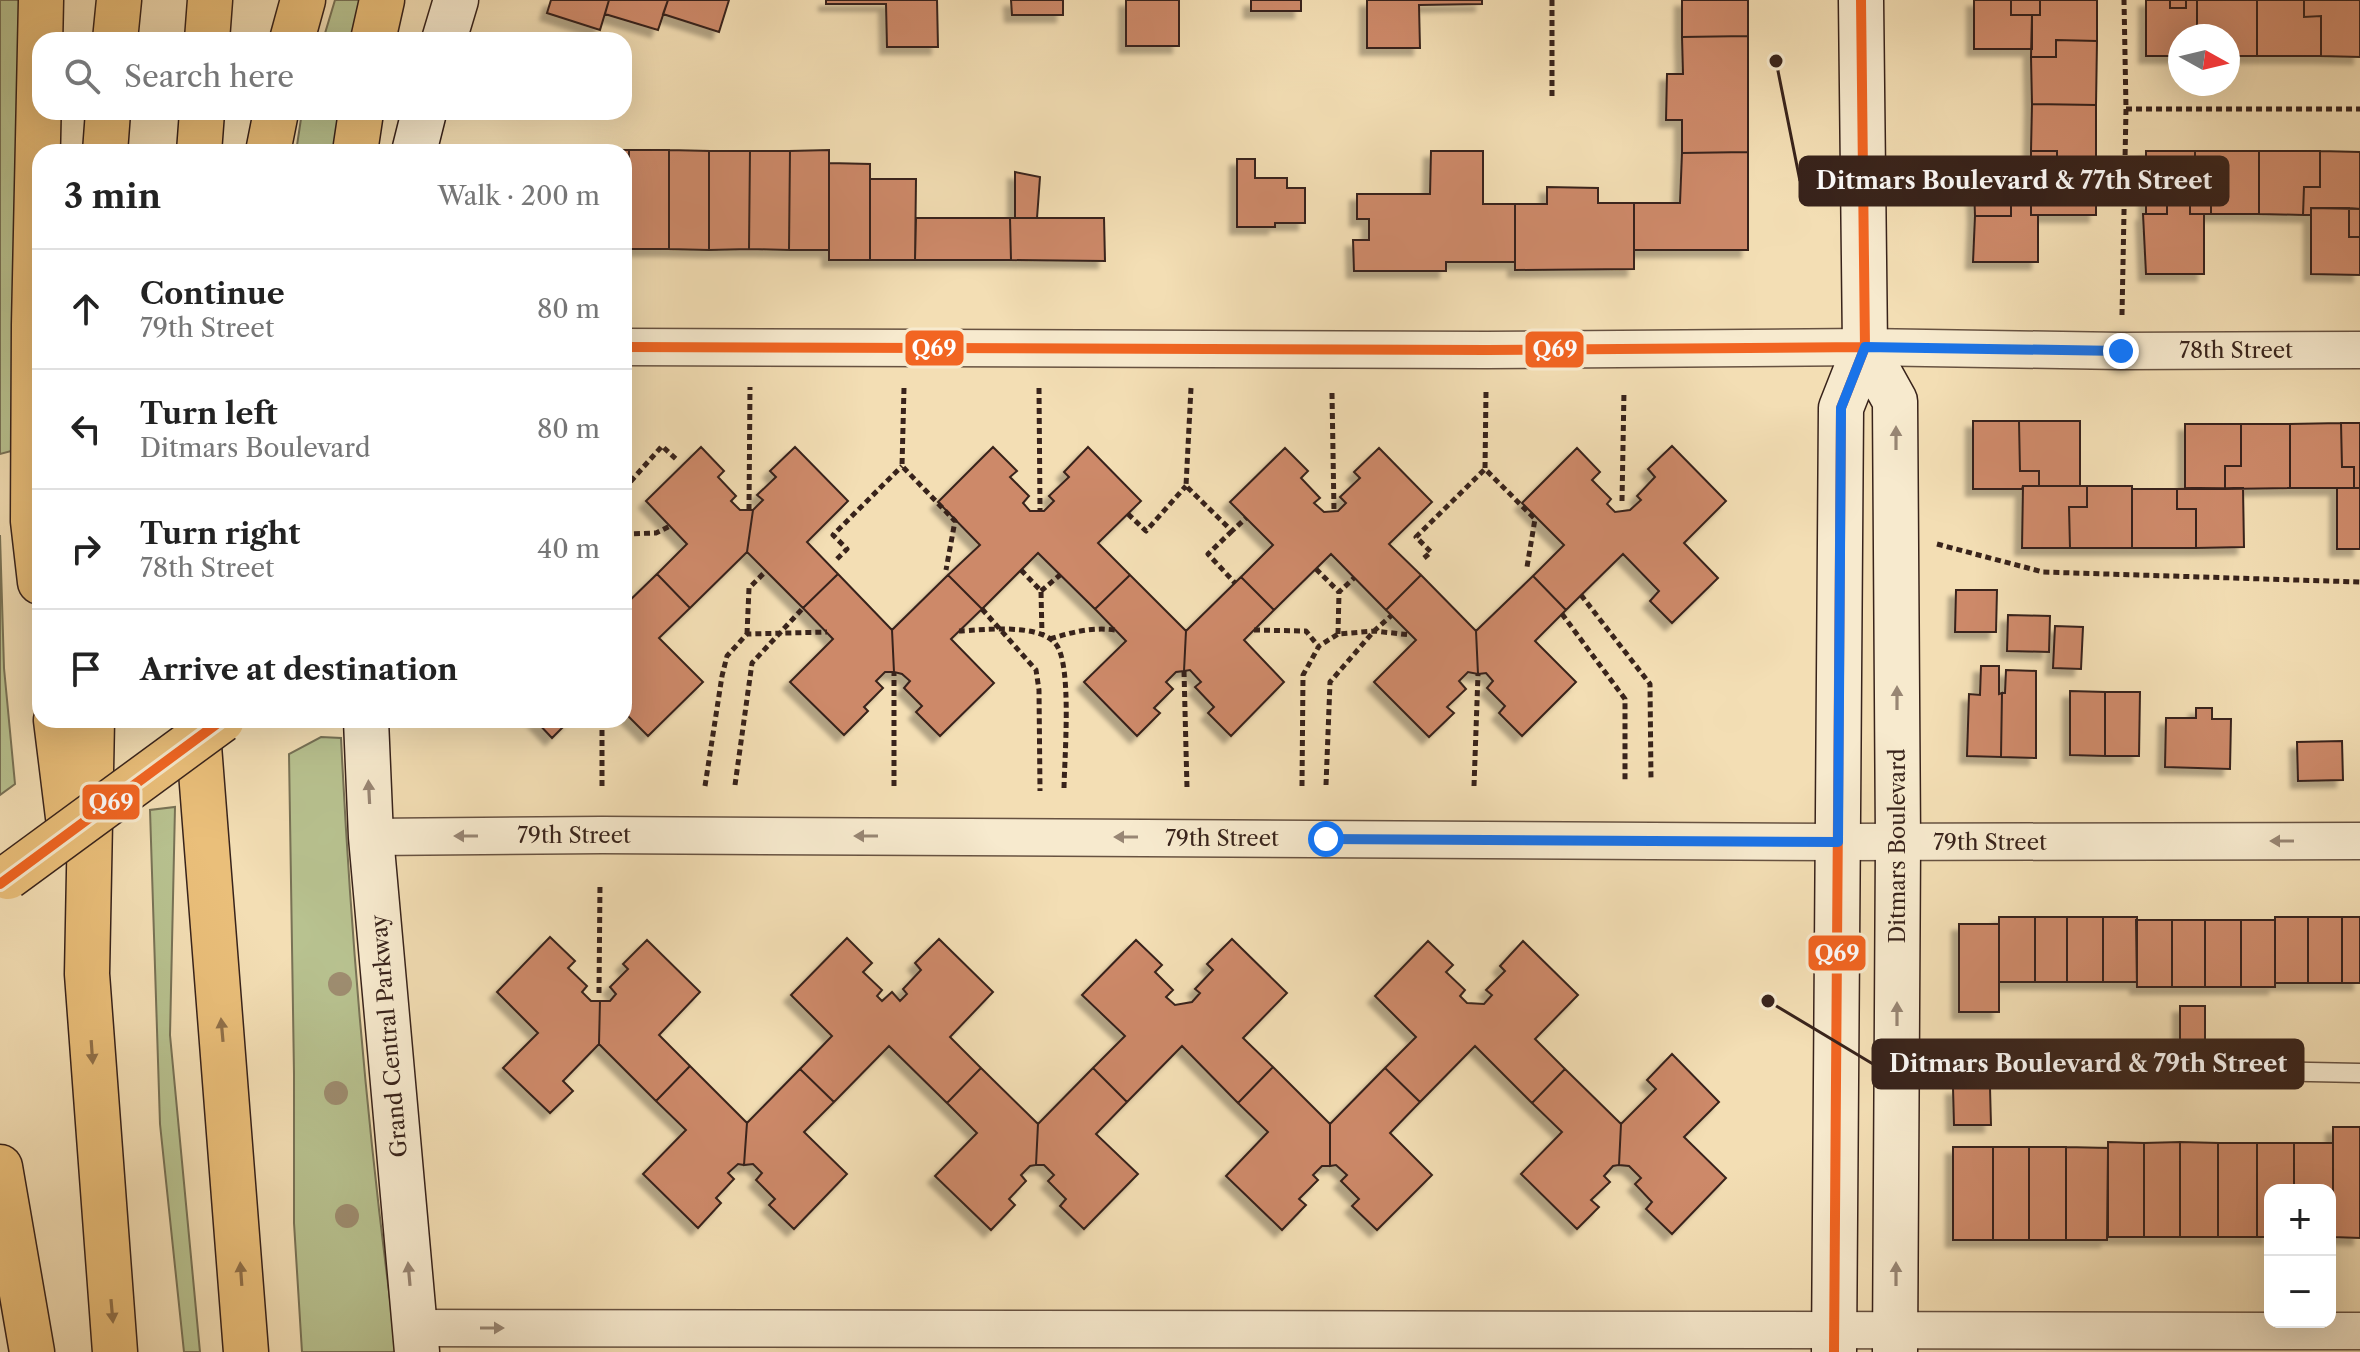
<!DOCTYPE html>
<html lang="en">
<head>
<meta charset="utf-8">
<style>
  body { margin:0; font-family:"Libre Caslon Text",serif; background:#f2f2f2; color:#222 }
  .controls { position:absolute; right:24px; bottom:24px; display:grid; overflow:hidden; border-radius:16px; box-shadow:0 8px 32px #0002 }
  .controls button { width:72px; height:72px; display:grid; place-items:center; padding:0; border:0; border-bottom:2px solid #e0e0e0; background:#fff; color:#222; font:40px sans-serif }
  .compass { position:absolute; left:2168px; top:24px; width:72px; height:72px; border-radius:50%; background:#fff; box-shadow:0 8px 32px #0002; rotate:98deg }
  .stop { position:absolute; width:24px; height:24px; margin:-18px; border:6px solid #1a73e8; border-radius:50%; background:#fff }
  .stop.end { background:#1a73e8; border-color:#fff; box-shadow:0 2px 8px #0008 }
  .list { margin:0; padding:0; list-style:none }
  h2 { display:flex; justify-content:space-between; align-items:center; height:104px; margin:0; padding:0 32px; font-size:34px }
  h2 small { font-size:26px; font-weight:400; color:#767676 }
  .list li { display:grid; grid-template-columns:52px 1fr auto; gap:24px; align-items:center; box-sizing:border-box; height:120px; padding:0 32px; border-top:2px solid #e0e0e0 }
  .list b { display:block; font-size:30px; white-space:nowrap }
  .list p { margin:0; font-size:26px; white-space:nowrap; color:#767676 }
  .list em { font-size:26px; font-style:normal; color:#767676 }
  .icon { flex:none; width:44px; height:44px; fill:none; stroke:currentColor; stroke-width:2; stroke-linecap:round; stroke-linejoin:round }
  .map { position:relative; flex:none; width:2360px; height:1352px; overflow:hidden }
  .search { position:absolute; background:#fff; box-shadow:0 8px 32px #0002; left:32px; top:32px; width:600px; height:88px; display:flex; align-items:center; gap:20px; box-sizing:border-box; padding:0 28px; border-radius:24px; color:#767676; font-size:30px }
  .panel { position:absolute; background:#fff; box-shadow:0 8px 32px #0002; left:32px; top:144px; width:600px; height:584px; border-radius:24px }
  .map>svg:first-child { display:block }
</style>
</head>
<body>
<div class="map">
<svg width="2360" height="1352" viewBox="0 0 2360 1352">
  <defs>
    <filter id="shadow"><feDropShadow dx="-7" dy="7" stdDeviation="2" flood-color="#0004"/></filter>
  </defs>
  <rect width="100%" height="100%" fill="#f3deb4"/>
  <filter id="stains"><feTurbulence type="fractalNoise" baseFrequency=".0025" numOctaves="4"/><feColorMatrix values="0 0 0 0 .2 0 0 0 0 .09 0 0 0 0 .02 0 0 0 .5 -.17"/></filter>
  <radialGradient id="worn" r=".72"><stop offset=".6" stop-color="#630" stop-opacity="0"/><stop offset="1" stop-color="#630" stop-opacity=".3"/></radialGradient>
  <path fill="#b8c290" stroke="#787256" stroke-width="2" d="M0,0H28L15,450L0,454Z
    M335,0H360L351,40H323Z
    M302,112H340L337,152H296Z
    M0,535L4,668L15,784L0,795Z
    M321,737L341,738C351,943 369,1149 397,1352H302L294,1223V1074L289,754Z
    M175,807L170,1035L200,1352H184L160,1124L150,810Z"/>
  <path fill="#cd8969" stroke="#38231b" stroke-width="2" filter="url(#shadow)" d="M551,0H609L600,30L547,13Z
    M609,0H668L658,30L605,14Z
    M668,0H729L719,32L663,14Z
    M826,0H937L938,47H887L886,4H826Z
    M1011,0H1063V15H1012Z
    M1126,0H1179V46H1126Z
    M1251,0H1301V11H1251Z
    M1367,0H1482V4L1419,5L1420,48H1367Z
    M1682,0H1748V36L1682,37Z
    M1974,0H2011V15H2032V49H1974Z
    M2011,0H2040V15H2011Z
    M2040,0H2097V41L2056,40V57H2031L2032,15H2040Z
    M2146,0H2170V8H2186V0H2197V36H2180V56H2146Z
    M2170,0H2186V8H2170Z
    M2197,0H2257V56H2228V36H2197Z
    M2257,0H2304V17L2321,16V56H2257Z
    M2304,0H2360V57L2321,56V16L2304,17Z
    M1748,36V152L1682,153V120H1666L1667,74H1683L1682,37Z
    M2056,40L2097,41L2096,105L2032,104L2031,57H2056Z
    M2032,104L2096,105V166H2057V151H2031Z
    M588,150H629L628,249H624V152Z
    M629,150H669V249H628Z
    M669,150L709,151V250L669,249Z
    M829,150V250H789L790,151Z
    M709,151H750L749,249L709,250Z
    M750,151H790L789,250L749,249Z
    M1431,151H1483V204H1515V262H1446V271H1354L1353,240H1369V219H1357V194H1430Z
    M2031,151H2057V166H2096V215H2031Z
    M2146,151H2195V190L2211,191V214H2190V200H2167V214H2146Z
    M2195,151H2259V214H2211V191L2195,190Z
    M2259,151H2320V187H2304L2303,215L2259,214Z
    M2320,151L2360,152V209L2311,208V215H2303L2304,187H2320Z
    M1748,152V250H1634V203H1680L1682,153Z
    M1973,158H2031V199H2011V216H1975Z
    M1237,159H1255V178H1287V188H1305V223H1275V227H1237Z
    M829,163L870,164V260H829Z
    M1015,172L1040,177L1037,218H1015Z
    M870,179H916L915,260H870Z
    M1547,187L1598,188V203H1634V269L1515,270V204H1547Z
    M2011,199H2031V215H2038V262H1973L1975,216H2011Z
    M2167,200H2190V214H2204V274H2146L2143,214H2167Z
    M2311,208H2349V237H2360V275L2311,274Z
    M2349,208L2360,209V237H2349Z
    M916,218H1010L1011,260H915Z
    M1010,218H1104L1105,261L1011,260Z
    M1973,421H2019L2020,471H2039V486H2023L2022,489H1973Z
    M2019,421H2080V486H2039V471H2020Z
    M2341,423H2360V488H2354V467H2342Z
    M2341,423L2342,467H2354V488H2290V424Z
    M2185,424H2241V466H2225V489L2185,488Z
    M2241,424H2290V488L2225,489V466H2241Z
    M1672,446L1726,501L1684,543L1718,578L1672,623L1650,601L1659,591L1623,554L1566,610L1533,576L1564,545L1522,503L1577,448L1600,472L1592,480L1611,499L1607,504L1615,512L1630,510L1641,500L1637,496L1655,477L1648,469Z
    M701,447L724,471L718,477L736,496L731,501L740,510H753L747,552L690,608L657,574L687,544L646,501Z
    M795,447L848,501L807,542L838,574L803,608L747,552L753,510L763,500L757,495L776,477L770,471Z
    M993,447L1017,471L1010,477L1029,496L1023,503L1030,511H1044L1054,501L1049,496L1069,477L1064,472L1088,447L1141,501L1098,543L1130,575L1095,609L1038,553L982,609L948,575L980,545L938,502Z
    M1285,448L1308,471L1301,478L1320,498L1314,503L1324,512L1338,511L1346,503L1340,497L1360,478L1354,472L1379,448L1432,502L1389,544L1421,575L1386,610L1331,554L1274,610L1241,577L1273,545L1230,502Z
    M2023,486H2087V507H2069L2070,548H2022Z
    M2087,486H2132V548H2070L2069,507H2087Z
    M2243,488L2244,547L2196,548V509H2177V489Z
    M2337,488H2360V549H2337Z
    M2132,489H2177V509H2196V548H2132Z
    M657,574L690,608L659,638L703,682L648,736L624,712L631,704L624,697V606Z
    M838,574L892,630L894,672H885L876,681L883,688L864,707L868,711L844,735L790,682L833,639L803,608Z
    M948,575L982,609L951,639L994,683L940,736L916,712L922,706L904,688L910,681L902,674L894,672L892,630Z
    M1130,575L1186,631L1184,671L1176,672L1166,682L1173,689L1154,708L1160,713L1137,736L1084,682L1126,641L1095,609Z
    M1421,575L1476,631L1478,674L1468,672L1459,681L1466,689L1447,707L1454,713L1429,737L1374,682L1416,640L1386,610Z
    M1533,576L1566,610L1535,641L1576,682L1522,736L1499,713L1505,706L1487,688L1493,681L1486,673L1478,674L1476,631Z
    M1241,577L1274,610L1244,640L1284,682L1231,736L1208,713L1214,707L1195,687L1201,682L1190,670L1184,671L1186,631Z
    M1956,590H1997L1996,632H1955Z
    M2008,615L2050,616L2049,652L2007,651Z
    M2055,626L2083,627L2081,669L2053,668Z
    M1981,666H1999V694L2002,693L2001,757L1967,756L1969,694L1980,695Z
    M2006,670L2036,671V758L2001,757L2002,693H2005Z
    M2070,691L2105,692V756L2070,755Z
    M2105,692H2140L2139,756H2105Z
    M2196,708H2212V719H2231L2230,769L2165,767L2166,718H2196Z
    M535,720H570L552,738Z
    M2342,741L2343,780L2298,781L2297,742Z
    M1999,917H2035V982H1999Z
    M2035,917H2067V982H2035Z
    M2067,917H2103V982H2067Z
    M2103,917H2137V982H2103Z
    M2275,917H2308V983H2275Z
    M2308,917H2342V983H2308Z
    M2342,917H2360V983H2342Z
    M2136,920H2172V987H2137Z
    M2172,920H2205V987H2172Z
    M2205,920H2241V987H2205Z
    M2241,920H2275V987H2241Z
    M1959,924H1999V1012H1959Z
    M550,937L575,961L568,968L587,986L582,992L591,1001H600L599,1044L563,1081L573,1091L550,1113L503,1068L538,1033L497,992Z
    M847,938L872,963L863,972L882,990L877,996L882,1001L892,992L900,1001L907,994L903,989L921,970L915,963L939,939L993,992L950,1037L981,1068L947,1103L889,1046L834,1102L800,1069L832,1036L791,995Z
    M1232,939L1287,993L1243,1038L1273,1067L1238,1103L1182,1046L1127,1102L1093,1068L1125,1036L1082,995L1136,940L1162,965L1155,972L1173,990L1166,997L1175,1005L1192,1002L1200,993L1195,989L1213,970L1207,964Z
    M647,940L700,992L659,1035L690,1066L656,1101L599,1044L600,1001H610L616,994L610,987L628,969L623,964Z
    M1428,941L1453,965L1446,972L1465,990L1460,996L1467,1003L1484,1004L1492,995L1486,990L1505,971L1500,966L1523,941L1578,995L1535,1039L1565,1069L1532,1103L1475,1046L1420,1102L1385,1068L1416,1037L1375,996Z
    M2180,1006H2205V1045H2180Z
    M1672,1054L1719,1102L1684,1137L1726,1178L1672,1234L1646,1209L1652,1202L1635,1184L1641,1178L1629,1166L1619,1165L1621,1124L1656,1089L1647,1080Z
    M690,1066L747,1123L744,1165L738,1164L728,1173L734,1179L716,1198L721,1203L698,1228L643,1174L686,1130L656,1101Z
    M1273,1067L1330,1124V1166H1322L1313,1175L1318,1180L1299,1199L1306,1205L1282,1230L1226,1176L1268,1132L1238,1103Z
    M981,1068L1038,1124L1036,1165L1030,1166L1021,1175L1026,1181L1009,1199L1015,1205L991,1230L935,1176L977,1133L947,1103Z
    M1093,1068L1127,1102L1096,1134L1138,1174L1084,1229L1060,1206L1066,1199L1048,1181L1054,1175L1044,1165H1036L1038,1124Z
    M1385,1068L1420,1102L1390,1133L1432,1175L1377,1230L1352,1206L1359,1199L1341,1181L1347,1175L1336,1165L1330,1166V1124Z
    M800,1069L834,1102L804,1132L847,1174L794,1229L769,1205L775,1199L756,1180L762,1173L753,1164L744,1165L747,1123Z
    M1565,1069L1621,1124L1619,1165L1613,1166L1604,1176L1610,1182L1591,1200L1599,1207L1577,1229L1521,1174L1562,1132L1532,1103Z
    M1953,1088H1990L1991,1125H1954Z
    M2333,1127H2360V1238L2333,1237Z
    M2108,1142L2144,1143V1237H2108Z
    M2180,1142L2218,1143V1237H2180Z
    M2180,1142V1237H2144V1143Z
    M2218,1143H2257V1237H2218Z
    M2257,1143H2294V1190H2270V1237H2257Z
    M2294,1143H2333V1237H2330V1190H2294Z
    M1953,1147H1993V1240H1953Z
    M1993,1147H2029V1240H1993Z
    M2029,1147H2066V1240H2029Z
    M2066,1147L2108,1148L2107,1240H2066Z"/>
  <g fill="none" stroke-linecap="round" stroke-linejoin="round">
    <g stroke="#675241" stroke-width="21">
      <path id="lane" d="M1897,1072L2130,1068L2360,1073"/>
    </g>
    <g stroke="#675241" stroke-width="39">
      <path id="street" d="M624,347L1487,350L1865,347L2121,351L2360,350
        M371,837L602,835L1838,842L2360,841
        M414,1328L2360,1331"/>
    </g>
    <g stroke="#38231b" stroke-width="47">
      <path id="secondary" d="M444,40L456,0
        M414,152L424,112
        M1865,347L1895,401L1898,842L1895,1352
        M366,720L371,837L417,1352
        M1834,1352L1841,408L1865,347L1861,0"/>
    </g>
    <g stroke="#38231b" stroke-width="47">
      <path id="highway" d="M115,40L119,0
        M207,40L210,0
        M292,40L303,0
        M373,40L382,0
        M105,152L108,112
        M199,152L202,112
        M268,152L276,112
        M355,152L361,112
        M40,582L33,521L34,325L41,0
        M56,720L68,817
        M92,720L87,974L115,1352
        M197,720L246,1352
        M0,1167L32,1352"/>
    </g>
    <path stroke="#38231b" stroke-width="5" stroke-dasharray="6 4" stroke-linecap="butt" d="M1552,0V99
      M2126,109H2360
      M2122,315L2126,109L2124,0
      M904,388L902,466L955,521L946,570
      M1039,388L1040,510
      M1191,388L1186,486L1232,531L1246,518
      M1486,392L1485,469L1535,519L1527,567
      M1332,393L1334,511
      M624,489L662,446L677,460
      M1622,501L1624,391
      M749,510L750,387
      M1128,514L1146,531L1186,486
      M1232,531L1208,554L1235,583
      M624,534L656,533L670,526
      M1937,544L2043,572L2360,582
      M1424,558L1431,552L1416,537L1485,469
      M837,559L847,549L833,535L902,466
      M1316,569L1339,592
      M1021,570L1041,591L1042,635
      M1041,591L1060,575
      M1581,595L1650,684L1651,781
      M982,609L1036,670L1039,690L1040,791
      M1562,614L1625,699V782
      M1254,630L1306,631L1319,647
      M959,631C984,630 1037,623 1055,643C1073,662 1064,762 1064,790
      M747,634L749,588L766,571
      M1338,634L1339,592L1354,578
      M1050,639C1072,632 1092,627 1115,630
      M1184,671L1187,788
      M602,720V790
      M735,785L752,663L803,608
      M1326,785L1330,682L1374,631L1392,615
      M705,786L722,676L727,656L747,634L827,632
      M894,786V672
      M1302,786L1303,675L1319,646L1338,634L1374,631L1411,635
      M1474,786L1478,674
      M599,993L600,884"/>
    <use href="#lane" stroke="#f7eace" stroke-width="18"/>
    <use href="#street" stroke="#f7eace" stroke-width="36"/>
    <use href="#secondary" stroke="#f7eace" stroke-width="44"/>
    <use href="#highway" stroke="#eabf7a" stroke-width="44"/>
    <g stroke="#38231b" stroke-width="47" stroke-linecap="butt">
      <path id="primary-bridge" d="M8,877L222,720"/>
    </g>
    <use href="#primary-bridge" stroke="#eabf7a" stroke-width="44"/>
    <g stroke="#f7eace" stroke-width="16">
      <path id="bus-1" d="M624,347L1487,350L1865,347
        M0,884L222,720
        M1834,1352L1841,408L1865,347L1861,0"/>
    </g>
    <use href="#bus-1" stroke="#f26522" stroke-width="10"/>
  </g>
  <g fill="#9e8d70">
    <circle cx="340" cy="984" r="12"/>
    <circle cx="336" cy="1093" r="12"/>
    <circle cx="347" cy="1216" r="12"/>
  </g>
  <defs><path id="oneway-solid" d="M-6-.8H1V-3.2L6.5 0L1 3.2V.8H-6Z" transform="scale(2)"/></defs>
  <g fill="#988674">
    <use href="#oneway-solid" transform="translate(1896 438) rotate(-90)"/>
    <use href="#oneway-solid" transform="translate(1897 698) rotate(-90)"/>
    <use href="#oneway-solid" transform="translate(369 792) rotate(-93)"/>
    <use href="#oneway-solid" transform="translate(466 836) rotate(180)"/>
    <use href="#oneway-solid" transform="translate(866 836) rotate(-180)"/>
    <use href="#oneway-solid" transform="translate(1126 837) rotate(-180)"/>
    <use href="#oneway-solid" transform="translate(2282 841) rotate(180)"/>
    <use href="#oneway-solid" transform="translate(1897 1014) rotate(-90)"/>
    <use href="#oneway-solid" transform="translate(409 1274) rotate(-95)"/>
    <use href="#oneway-solid" transform="translate(1896 1274) rotate(-90)"/>
    <use href="#oneway-solid" transform="translate(492 1328)"/>
  </g>
  <g fill="#91714a">
    <use href="#oneway-solid" transform="translate(222 1030) rotate(-95)"/>
    <use href="#oneway-solid" transform="translate(92 1052) rotate(86)"/>
    <use href="#oneway-solid" transform="translate(241 1274) rotate(-94)"/>
    <use href="#oneway-solid" transform="translate(112 1311) rotate(85)"/>
  </g>
  <g fill="none" stroke-linecap="round" stroke-linejoin="round">
    <path stroke="#1a73e8" stroke-width="10" d="M1326,839L1838,842L1841,408L1865,347L2121,351"/>
  </g>
  <g text-anchor="middle" dominant-baseline="central" stroke-width="6" stroke-linejoin="round" paint-order="stroke">
    <g font-size="22" fill="#38231b" stroke="#f7eace">
      <text x="2236" y="350">78th Street</text>
      <text x="574" y="835">79th Street</text>
      <text x="1222" y="838">79th Street</text>
      <text x="1990" y="842">79th Street</text>
      <text transform="translate(1897 846) rotate(-90)">Ditmars Boulevard</text>
      <text transform="translate(389 1036) rotate(-95)">Grand Central Parkway</text>
    </g>
  </g>
  <path fill="none" stroke="#38231b" stroke-width="3" d="M1776 61L1800 181M1768 1001L1873 1064"/>
  <g fill="#38231b" stroke="#f7eace" stroke-width="3">
    <circle cx="1776" cy="61" r="8"/>
    <circle cx="1768" cy="1001" r="8"/>
  </g>
  <g fill="#38231b" stroke="#38231b" stroke-width="3">
    <rect x="1800" y="157" width="428" height="48" rx="8"/>
    <rect x="1873" y="1040" width="430" height="48" rx="8"/>
  </g>
  <g font-size="24" text-anchor="middle" font-weight="bold" fill="#fff">
    <text x="2014" y="189">Ditmars Boulevard &amp; 77th Street</text>
    <text x="2088" y="1072">Ditmars Boulevard &amp; 79th Street</text>
  </g>
  <g stroke="#f7eace" stroke-width="3">
    <rect x="904" y="329" width="61" height="38" rx="8" fill="#f26522"/>
    <rect x="1524" y="330" width="61" height="39" rx="8" fill="#f26522"/>
    <rect x="81" y="783" width="60" height="38" rx="8" fill="#f26522"/>
    <rect x="1807" y="934" width="60" height="38" rx="8" fill="#f26522"/>
  </g>
  <g font-size="22" text-anchor="middle" font-weight="bold" fill="#fff">
    <text x="934" y="356">Q69</text>
    <text x="1555" y="357">Q69</text>
    <text x="111" y="810">Q69</text>
    <text x="1837" y="961">Q69</text>
  </g>
  <rect width="100%" height="100%" filter="url(#stains)"/>
  <rect width="100%" height="100%" fill="url(#worn)"/>
</svg>
<div class="controls">
<button>+</button>
<button>−</button>
</div>
<svg class="compass" viewBox="-18 -18 36 36"><path d="M0-13l5 13h-10z" fill="#e53935"/><path d="M0 13l5-13h-10z" fill="#767676"/></svg>
<div class="stop" style="left:1326px;top:839px"></div>
<div class="stop end" style="left:2121px;top:351px"></div>
<div class="search"><svg class="icon" aria-label="search" viewBox="0 0 24 24"><circle cx="10" cy="10" r="6"/><path d="M15 15l6 6"/></svg>Search here</div>
<section class="panel">
<h2>3 min<small>Walk · 200 m</small></h2>
<ul class="list">
<li><svg class="icon" aria-label="ahead" viewBox="0 0 24 24"><path d="M12 20V5M6 11l6-6 6 6"/></svg><div><b>Continue</b><p>79th Street</p></div><em>80 m</em></li>
<li><svg class="icon" aria-label="left" viewBox="0 0 24 24"><path d="M17 20v-9H6M10 6l-5 5 5 5"/></svg><div><b>Turn left</b><p>Ditmars Boulevard</p></div><em>80 m</em></li>
<li><svg class="icon" aria-label="right" viewBox="0 0 24 24"><path d="M7 20v-9h11M14 6l5 5-5 5"/></svg><div><b>Turn right</b><p>78th Street</p></div><em>40 m</em></li>
<li><svg class="icon" aria-label="arrive" viewBox="0 0 24 24"><path d="M6 21V4h12l-3 4 3 4H6"/></svg><div><b>Arrive at destination</b></div></li>
</ul>
</section>
</div>
</body>
</html>
